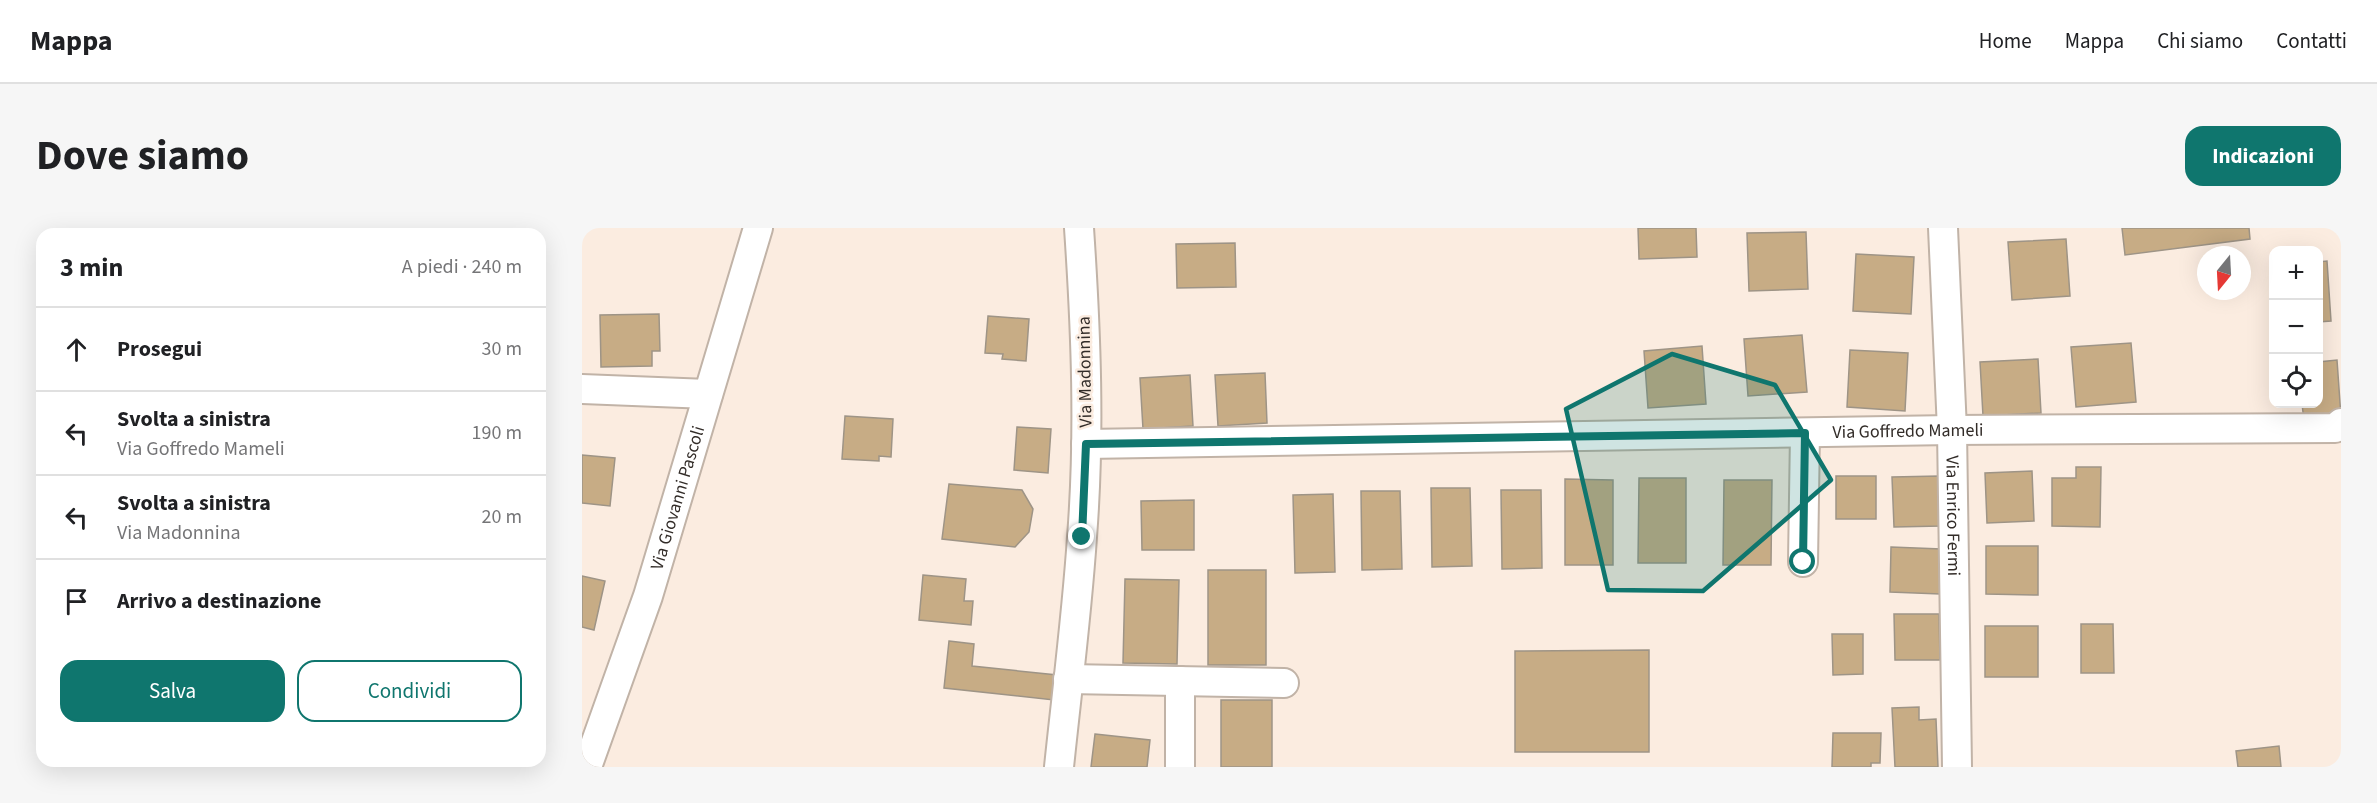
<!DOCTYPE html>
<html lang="it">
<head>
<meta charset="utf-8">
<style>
  body { margin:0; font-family:"Source Sans 3",sans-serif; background:#f6f6f6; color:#202124 }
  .controls { position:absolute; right:18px; top:18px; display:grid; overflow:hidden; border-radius:12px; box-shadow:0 6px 24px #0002 }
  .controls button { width:54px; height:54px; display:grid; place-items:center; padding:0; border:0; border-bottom:2px solid #e0e0e0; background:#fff; color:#202124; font:30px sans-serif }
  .compass { position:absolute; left:1615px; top:18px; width:54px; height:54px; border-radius:50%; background:#fff; box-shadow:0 6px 24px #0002; rotate:198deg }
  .stop { position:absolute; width:18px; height:18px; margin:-14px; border:4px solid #0f766e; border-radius:50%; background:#fff }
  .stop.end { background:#0f766e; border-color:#fff; box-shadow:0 2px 6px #0008 }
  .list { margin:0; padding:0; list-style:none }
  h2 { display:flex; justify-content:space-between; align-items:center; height:78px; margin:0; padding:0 24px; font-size:26px }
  h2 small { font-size:20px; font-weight:400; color:#757577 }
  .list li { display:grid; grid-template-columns:39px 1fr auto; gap:18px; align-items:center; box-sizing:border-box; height:84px; padding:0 24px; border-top:2px solid #e0e0e0 }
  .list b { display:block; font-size:22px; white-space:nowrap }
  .list p { margin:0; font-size:20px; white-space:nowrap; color:#757577 }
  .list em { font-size:20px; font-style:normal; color:#757577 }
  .actions { display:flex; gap:12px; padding:18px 24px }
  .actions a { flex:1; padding:14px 0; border:2px solid #0f766e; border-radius:18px; text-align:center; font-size:21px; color:#0f766e }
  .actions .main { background:#0f766e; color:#fff }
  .icon { flex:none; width:33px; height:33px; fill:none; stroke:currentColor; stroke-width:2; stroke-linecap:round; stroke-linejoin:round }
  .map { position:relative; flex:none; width:1759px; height:539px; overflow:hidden; border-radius:18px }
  header { display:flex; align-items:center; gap:36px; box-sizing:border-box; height:84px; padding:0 30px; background:#fff; border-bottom:2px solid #e0e0e0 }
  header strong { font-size:28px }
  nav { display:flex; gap:33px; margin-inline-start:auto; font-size:21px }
  .intro { display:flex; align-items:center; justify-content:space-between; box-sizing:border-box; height:144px; padding:0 36px }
  h1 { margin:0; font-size:42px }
  .button { padding:15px 27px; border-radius:18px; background:#0f766e; color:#fff; font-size:21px; font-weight:700 }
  main { display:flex; gap:36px; padding:0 36px }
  aside { flex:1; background:#fff; border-radius:18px; box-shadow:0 6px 24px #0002 }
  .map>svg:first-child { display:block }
</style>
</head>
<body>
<header>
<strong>Mappa</strong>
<nav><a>Home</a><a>Mappa</a><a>Chi siamo</a><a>Contatti</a></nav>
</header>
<div class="intro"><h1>Dove siamo</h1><a class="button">Indicazioni</a></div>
<main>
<aside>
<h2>3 min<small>A piedi · 240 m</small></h2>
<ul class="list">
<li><svg class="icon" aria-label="ahead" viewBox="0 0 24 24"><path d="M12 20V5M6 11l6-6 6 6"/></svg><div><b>Prosegui</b></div><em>30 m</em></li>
<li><svg class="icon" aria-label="left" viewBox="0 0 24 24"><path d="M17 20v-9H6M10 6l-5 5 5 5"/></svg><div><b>Svolta a sinistra</b><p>Via Goffredo Mameli</p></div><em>190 m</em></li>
<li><svg class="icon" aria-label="left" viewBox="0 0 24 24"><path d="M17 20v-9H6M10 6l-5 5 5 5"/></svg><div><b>Svolta a sinistra</b><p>Via Madonnina</p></div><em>20 m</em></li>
<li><svg class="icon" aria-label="arrive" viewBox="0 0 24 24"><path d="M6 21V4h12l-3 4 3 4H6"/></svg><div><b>Arrivo a destinazione</b></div></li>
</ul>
<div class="actions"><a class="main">Salva</a><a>Condividi</a></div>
</aside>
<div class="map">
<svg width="1759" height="539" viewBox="0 0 1759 539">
  <rect width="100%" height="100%" fill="#fbece0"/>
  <path fill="#c7ac85" stroke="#9e9486" stroke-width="1.5" d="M1056,0H1114L1115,29L1057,31Z
    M1540,0H1667L1668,11L1543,27Z
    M1224,4L1226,61L1167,63L1165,5Z
    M1484,11L1488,68L1430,72L1426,14Z
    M653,15L654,59L595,60L594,16Z
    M1274,26L1332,29L1329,86L1271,83Z
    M1745,33L1749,93L1736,94V34Z
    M77,86L78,123H70V138L19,139L18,87Z
    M406,88L447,91L444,133L420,131L421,126L403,125Z
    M1220,107L1225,164L1166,168L1162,111Z
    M1549,115L1554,174L1494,179L1489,119Z
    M1120,118L1124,176L1066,180L1062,123Z
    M1268,122L1326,125L1323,183L1265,179Z
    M1456,131L1459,185L1401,188L1398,134Z
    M1755,132L1759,189L1722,192L1720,176H1736V134Z
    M683,145L685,195L636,198L633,147Z
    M608,147L611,198L561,201L558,150Z
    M263,188L311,191L309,229L297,228V233L260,231Z
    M435,199L469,201L466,245L432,242Z
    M0,227L33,230L28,278L0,275Z
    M1494,239H1519L1518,299L1470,298V250H1494Z
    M1450,243L1452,293L1405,295L1403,245Z
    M1254,248H1294V291H1254Z
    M1357,248L1359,298L1312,299L1310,249Z
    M1057,250H1104V335H1056Z
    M983,251L1031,252V337H983Z
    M1142,252H1190L1189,337H1141Z
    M367,256L440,262L451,281L447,304L433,319L360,311Z
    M849,260H888L890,338L850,339Z
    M919,262H959L960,340L920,341Z
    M779,263H818L820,341L780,342Z
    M751,266L753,344L713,345L711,267Z
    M612,272V322H560L559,273Z
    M1404,318H1456V367L1404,366Z
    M1309,319L1359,321L1358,366L1308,364Z
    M626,342H684V437H626Z
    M341,347L384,351L382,373H391L389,397L337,392Z
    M0,348L23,353L12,402L0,399Z
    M543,351L597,352L595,436L541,435Z
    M1312,386H1357L1358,432H1313Z
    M1499,396H1531L1532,445H1499Z
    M1403,398H1456V449H1403Z
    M1250,406H1281V446L1251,447Z
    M367,413L392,416L390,438L475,447L472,472L362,460Z
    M1067,422V524H933V423Z
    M639,472H690V539H639Z
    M1337,479V492L1354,491L1356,539H1313L1310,480Z
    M1251,505H1299L1298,535H1289V539H1250Z
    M513,506L568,512L565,539H509Z
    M1697,518L1699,539H1656L1654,523Z"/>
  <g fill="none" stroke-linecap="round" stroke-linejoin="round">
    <g stroke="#c1b3a7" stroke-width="32">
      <g id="minor">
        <path id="s1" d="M1361,0L1370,202L1375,539"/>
        <path d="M0,161L126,166"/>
        <path id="s2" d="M504,216L1370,202L1753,200L1759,195"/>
        <path d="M1221,334L1223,205"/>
        <path d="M486,451L702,455"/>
        <path d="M598,453V539"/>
        <path id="s3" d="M5,539L66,368L176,0"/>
        <path d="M477,539C485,462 495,385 500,309C508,206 504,103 497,0"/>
      </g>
    </g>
    <use href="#minor" stroke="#fff" stroke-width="28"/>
  </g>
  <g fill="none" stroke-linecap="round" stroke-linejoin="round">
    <path stroke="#0f766e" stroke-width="8" d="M500,309L504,216L1223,205L1221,334"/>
  </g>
  <path fill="#0f766e" fill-opacity="0.2" stroke="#0f766e" stroke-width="4.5" stroke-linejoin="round" d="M1090,126L1193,157L1249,252L1121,363L1026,362L984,181Z"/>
  <g text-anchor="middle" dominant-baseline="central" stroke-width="5" stroke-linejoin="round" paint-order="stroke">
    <g font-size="18" fill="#322c28" stroke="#fbece0">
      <text transform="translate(503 144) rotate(-91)">Via Madonnina</text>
      <text stroke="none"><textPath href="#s2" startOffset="822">Via Goffredo Mameli</textPath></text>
      <text stroke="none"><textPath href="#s3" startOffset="284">Via Giovanni Pascoli</textPath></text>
      <text stroke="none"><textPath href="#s1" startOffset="288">Via Enrico Fermi</textPath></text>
    </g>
  </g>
</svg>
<div class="controls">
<button>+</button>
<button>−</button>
<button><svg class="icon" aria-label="locate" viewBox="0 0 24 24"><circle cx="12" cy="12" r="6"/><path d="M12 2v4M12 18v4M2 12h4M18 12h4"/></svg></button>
</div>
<svg class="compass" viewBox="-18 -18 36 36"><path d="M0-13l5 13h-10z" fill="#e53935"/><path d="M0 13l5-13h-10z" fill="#757577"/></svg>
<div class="stop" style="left:1221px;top:334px"></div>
<div class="stop end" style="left:500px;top:309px"></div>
</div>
</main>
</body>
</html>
